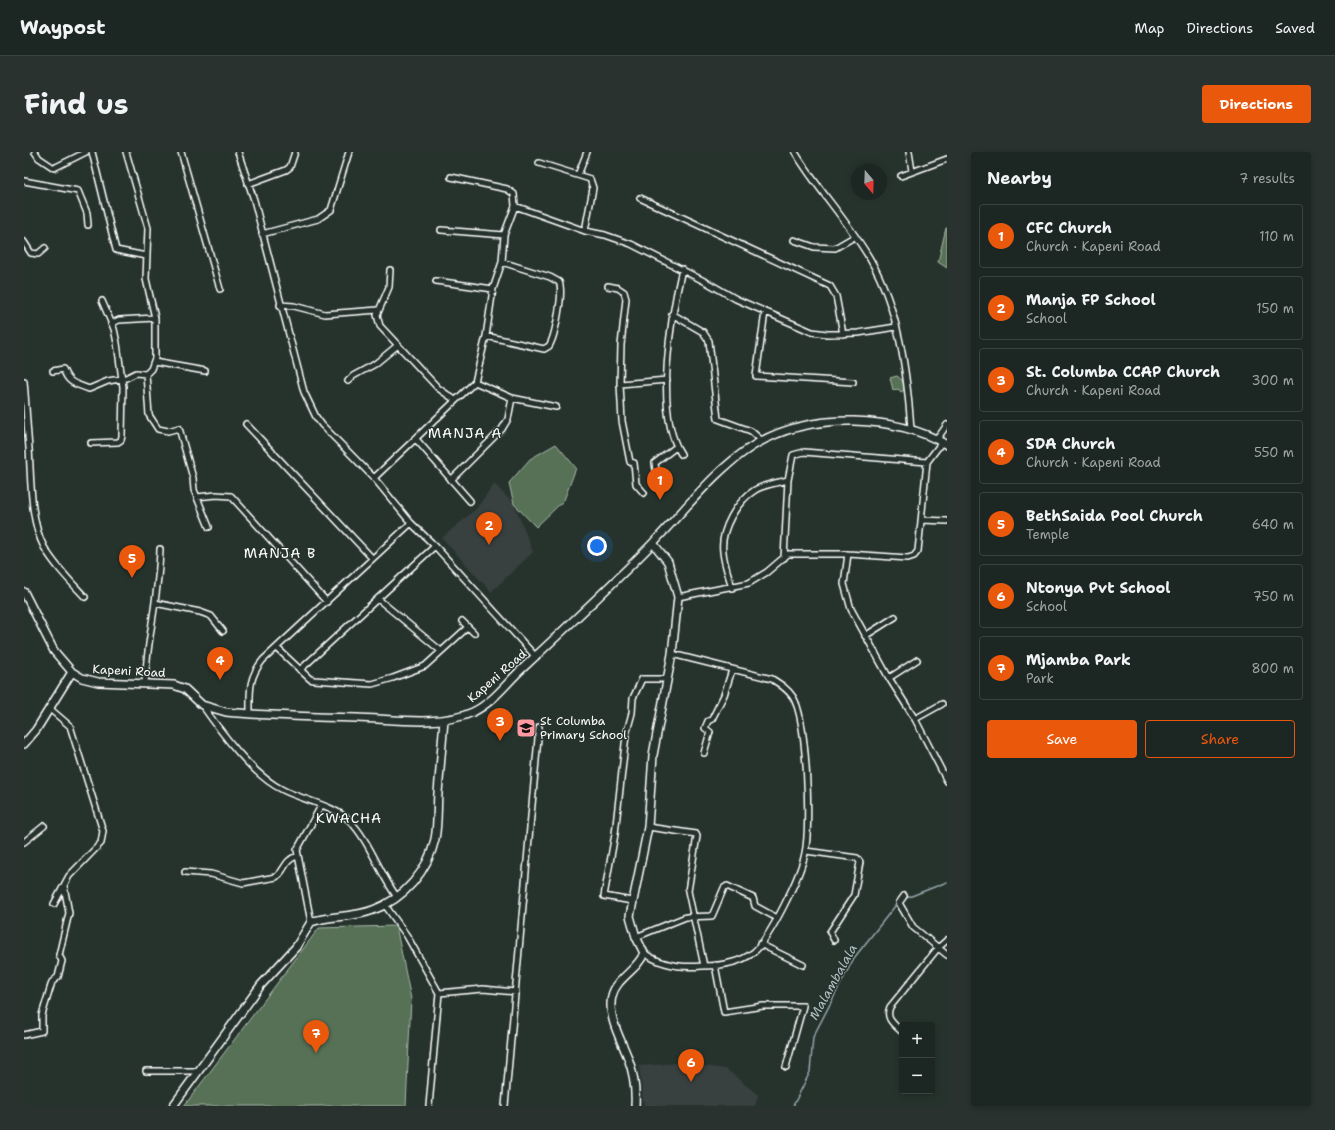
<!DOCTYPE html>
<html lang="en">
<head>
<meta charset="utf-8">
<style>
  body { margin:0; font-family:"Shantell Sans",sans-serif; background:#29322f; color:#f1f3f6 }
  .controls { position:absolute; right:12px; bottom:12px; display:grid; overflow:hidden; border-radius:4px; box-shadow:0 2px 6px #0003 }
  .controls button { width:36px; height:36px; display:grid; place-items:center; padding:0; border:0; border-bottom:1px solid #3a4340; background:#1c2622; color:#f1f3f6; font:20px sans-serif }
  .compass { position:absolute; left:827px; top:12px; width:36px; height:36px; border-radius:50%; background:#1c2622; box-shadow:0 2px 6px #0003; rotate:161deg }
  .you { position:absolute; left:573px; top:394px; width:14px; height:14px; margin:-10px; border:3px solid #fff; border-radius:50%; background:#1a73e8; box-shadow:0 0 0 6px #1a73e833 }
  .badge { display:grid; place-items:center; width:26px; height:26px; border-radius:50%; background:#ea580c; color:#fff; font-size:13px; font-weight:700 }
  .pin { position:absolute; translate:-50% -33px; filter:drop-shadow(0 1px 2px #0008) }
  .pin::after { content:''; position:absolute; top:21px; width:14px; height:12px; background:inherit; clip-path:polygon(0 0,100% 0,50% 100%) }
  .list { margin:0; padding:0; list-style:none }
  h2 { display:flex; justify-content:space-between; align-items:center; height:52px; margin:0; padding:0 16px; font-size:17px }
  h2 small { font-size:13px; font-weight:400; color:#a0a5a5 }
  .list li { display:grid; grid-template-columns:26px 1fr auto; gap:12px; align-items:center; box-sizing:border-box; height:64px; margin:0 8px 8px; padding:0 8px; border:1px solid #3a4340; border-radius:4px }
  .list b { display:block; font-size:15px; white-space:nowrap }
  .list p { margin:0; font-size:13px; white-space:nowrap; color:#a0a5a5 }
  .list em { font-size:13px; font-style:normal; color:#a0a5a5 }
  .actions { display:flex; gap:8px; padding:12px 16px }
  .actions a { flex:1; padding:9px 0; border:1px solid #ea580c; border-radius:4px; text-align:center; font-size:14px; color:#ea580c }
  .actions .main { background:#ea580c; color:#fff }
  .map { position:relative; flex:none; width:923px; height:954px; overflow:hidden; border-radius:4px }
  header { display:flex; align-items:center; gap:24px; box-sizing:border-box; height:56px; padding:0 20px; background:#1c2622; border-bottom:1px solid #3a4340 }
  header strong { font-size:19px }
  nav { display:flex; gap:22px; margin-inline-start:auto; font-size:14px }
  .intro { display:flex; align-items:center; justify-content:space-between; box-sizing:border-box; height:96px; padding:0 24px }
  h1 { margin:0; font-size:28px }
  .button { padding:10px 18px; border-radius:4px; background:#ea580c; color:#fff; font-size:14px; font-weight:700 }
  main { display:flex; gap:24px; padding:0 24px }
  aside { flex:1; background:#1c2622; border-radius:4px; box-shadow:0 2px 6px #0003 }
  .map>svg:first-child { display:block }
</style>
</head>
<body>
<header>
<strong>Waypost</strong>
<nav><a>Map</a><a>Directions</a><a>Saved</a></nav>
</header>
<div class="intro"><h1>Find us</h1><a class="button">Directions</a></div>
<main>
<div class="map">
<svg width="923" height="954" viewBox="0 0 923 954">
  <rect width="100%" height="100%" fill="#26332d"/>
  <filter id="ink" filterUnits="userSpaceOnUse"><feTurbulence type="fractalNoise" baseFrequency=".025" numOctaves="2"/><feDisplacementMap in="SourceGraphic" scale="8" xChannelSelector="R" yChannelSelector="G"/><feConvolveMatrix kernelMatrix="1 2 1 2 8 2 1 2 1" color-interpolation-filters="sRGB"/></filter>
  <g filter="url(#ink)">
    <path fill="#374141" d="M470,332L490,352L509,400L467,440L418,386L452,357Z
      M656,911L702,917L734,943L731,954H620L615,914Z"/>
    <path fill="#577157" stroke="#abb8ab" d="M922,76H923V116L914,110Z
      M873,224L878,228L882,237L877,240L874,237L869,238L866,226Z
      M532,292L552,316L540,348L512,375L490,352L485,331L506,307Z
      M372,774L387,847L382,954H160L295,776Z"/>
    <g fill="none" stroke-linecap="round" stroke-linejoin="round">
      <path stroke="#95a7ac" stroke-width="1.5" d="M880,747L923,730
        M769,954L786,920L789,885L830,806L875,749"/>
      <g stroke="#fff" stroke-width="8">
        <path id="street" d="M11,0L15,6L30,16L62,0
          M68,0L92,98L122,104
          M102,0L124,76L122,127L131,166V206L127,217L122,222L125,263L134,277L144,279L155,276L169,326L170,338L185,375
          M157,0L196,137
          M214,0L230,48L280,240L292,265L298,273L350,326L387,371L411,394L512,505
          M771,0C793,37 824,69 846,107C875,157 883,220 887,277
          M885,0L888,19
          M515,11L566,27L569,36L561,79
          M554,23L563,0
          M877,24L923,7
          M0,29L54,39L63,61L64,73
          M224,32L262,18L266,15L271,0
          M616,46L806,134L812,144L819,182
          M491,54L561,79L581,83L607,92L684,131L712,147L788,180L803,182L834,181L872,175
          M417,78L480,83
          M238,82L294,67L307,58L325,0
          M770,88L790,95L811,96L830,85
          M0,90L7,101L14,102L21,96
          M366,118L365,135L353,163L356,174L414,236L431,248
          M412,129L469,137
          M584,134L594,136L600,140L602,147L597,193L596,232L598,269L606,310L610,311L612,332L620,341
          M256,153L270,154L301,162L354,158
          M741,160L732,224L829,230
          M648,162L679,180L685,189L694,267L727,279L737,288
          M87,172L95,168L131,166
          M462,184L520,197L525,194C531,185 540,140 535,130L526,125L478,110
          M130,210L181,219
          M29,219L39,217C45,232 50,231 65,237L84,229L102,226L112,221L122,222
          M0,229C2,251 3,274 5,296C7,326 6,369 20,395C31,414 47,430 61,445
          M324,229L329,224L351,212L374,193
          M451,230L488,246L532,255
          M596,232L643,228
          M222,272L348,406
          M391,286L446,349
          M913,287L923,273
          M67,291L94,290L97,288L98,284L99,235L93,191L90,177L78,149
          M657,302C630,261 647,164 658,117
          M350,326L451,230L462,184L469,137L478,110L480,83L491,54L490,42L483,37L427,25
          M427,328L478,277L484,267L488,246
          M634,333L631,311L652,295
          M173,345L192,343L207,344L303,450
          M897,368L923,369
          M824,402L820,432L827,457L865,526L891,567L923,629
          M760,406L764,328L769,303L780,300L903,310
          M708,436C705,424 700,412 699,400C696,378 713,349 731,338C741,332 753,331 764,328
          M654,445L725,431L743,420L764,402H824L884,406L890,404L894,399L903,310L918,290
          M354,447L417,499
          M131,451L176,460L187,464L199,479
          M438,469L450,481
          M841,484L871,465
          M253,496L286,527L290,528L348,532L369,526L401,514L444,475
          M276,518L411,394
          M865,526L893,508
          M121,532C123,487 135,443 136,397
          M178,553C197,580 229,624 259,638C279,648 308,653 325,668C346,689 355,721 373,745
          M26,557L46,574L79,679L77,691L45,724L30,752
          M226,562C226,540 224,526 239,508L387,371
          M891,567L918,552
          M680,601L686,580L681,576L684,569L688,567L700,543L708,518
          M624,675L672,682L673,684L664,739L680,814
          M0,690L20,674
          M782,699L833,706L836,710L830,743L806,780L810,788
          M161,720L187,722L219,731L252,725C262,718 259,709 273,704
          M880,744L875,751L889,775L923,803
          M608,749L580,744L591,682L602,583L608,561L609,546L618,527H643
          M361,753L383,784L415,841L405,954
          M287,770L273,698L297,654
          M612,785L662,765L688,764L700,736L703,734L729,746L731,754L753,766
          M736,792L779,813
          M620,801C637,813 657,816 678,814C695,814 716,811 730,800C746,786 777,723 781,701C787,674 783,567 769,545C764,537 756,532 748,527L648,502
          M691,813L700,860L739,854H779L762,915
          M415,841L459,837L492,840
          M878,880C870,872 861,867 866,855L914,796L923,788
          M0,883L18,879V863L28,830L34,825L38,809L35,803L45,761L40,734
          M122,919H174
          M481,954L515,575"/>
      </g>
      <g stroke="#fff" stroke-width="10">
        <path id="secondary" d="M0,440L30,499L48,520L58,526L74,530L150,533L161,537L178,553L202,560C246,564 289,565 333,566C368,567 417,575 449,560C470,550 483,530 500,515C543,475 586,435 627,393C693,324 725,267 830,269C864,270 894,276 923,293
          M0,592L12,578L48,520
          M149,954L237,833L272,795L287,770C307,763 329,766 349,758C380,747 404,719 411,687C414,672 413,656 414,641C416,617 418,592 420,568
          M611,954C612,937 610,922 604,906C597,887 583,865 588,844C592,826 614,818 620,801L612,785L606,764L624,675L629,603L648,502L654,445L644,410L629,391"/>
      </g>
      <use href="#street" stroke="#26332d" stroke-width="5"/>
      <use href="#secondary" stroke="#26332d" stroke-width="7"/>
    </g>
  </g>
  <defs>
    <g id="school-square" transform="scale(1)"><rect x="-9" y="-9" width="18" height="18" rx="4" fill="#ff9aa2" stroke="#26332d"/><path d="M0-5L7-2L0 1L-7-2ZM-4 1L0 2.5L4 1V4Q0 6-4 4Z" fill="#111"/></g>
  </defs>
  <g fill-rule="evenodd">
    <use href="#school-square" x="502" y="576"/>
  </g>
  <g text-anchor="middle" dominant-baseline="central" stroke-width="3" stroke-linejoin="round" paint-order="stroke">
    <g font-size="12" fill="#fff" stroke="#26332d">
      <text transform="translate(105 519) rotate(3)">Kapeni Road</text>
      <text transform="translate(473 524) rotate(-41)">Kapeni Road</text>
    </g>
    <g font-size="12" fill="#fff" stroke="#26332d" text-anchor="start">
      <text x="516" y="569">St Columba<tspan x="516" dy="14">Primary School</tspan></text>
    </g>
    <g font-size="13" font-style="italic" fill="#afbdc1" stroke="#26332d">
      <text transform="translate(809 830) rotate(-61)">Malambalala</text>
    </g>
    <g font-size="14" letter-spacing="1" fill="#fff" stroke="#26332d">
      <text x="441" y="281">MANJA A</text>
      <text x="256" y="401">MANJA B</text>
      <text x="325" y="666">KWACHA</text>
    </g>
  </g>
</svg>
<div class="controls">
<button>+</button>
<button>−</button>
</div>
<svg class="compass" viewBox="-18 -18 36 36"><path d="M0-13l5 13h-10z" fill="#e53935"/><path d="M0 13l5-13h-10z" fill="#a0a5a5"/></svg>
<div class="you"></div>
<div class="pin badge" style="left:636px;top:348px">1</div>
<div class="pin badge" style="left:465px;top:393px">2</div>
<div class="pin badge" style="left:476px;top:589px">3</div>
<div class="pin badge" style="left:196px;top:528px">4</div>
<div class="pin badge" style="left:108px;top:426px">5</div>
<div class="pin badge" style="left:667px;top:930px">6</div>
<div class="pin badge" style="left:292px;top:901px">7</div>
</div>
<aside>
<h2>Nearby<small>7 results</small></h2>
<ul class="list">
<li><span class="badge">1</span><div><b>CFC Church</b><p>Church · Kapeni Road</p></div><em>110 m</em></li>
<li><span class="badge">2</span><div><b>Manja FP School</b><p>School</p></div><em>150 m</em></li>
<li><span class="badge">3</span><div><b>St. Columba CCAP Church</b><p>Church · Kapeni Road</p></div><em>300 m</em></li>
<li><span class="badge">4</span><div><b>SDA Church</b><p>Church · Kapeni Road</p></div><em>550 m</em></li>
<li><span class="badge">5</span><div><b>BethSaida Pool Church</b><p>Temple</p></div><em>640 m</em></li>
<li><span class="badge">6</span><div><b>Ntonya Pvt School</b><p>School</p></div><em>750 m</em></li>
<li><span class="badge">7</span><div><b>Mjamba Park</b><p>Park</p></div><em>800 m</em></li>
</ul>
<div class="actions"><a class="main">Save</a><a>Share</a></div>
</aside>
</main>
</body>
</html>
